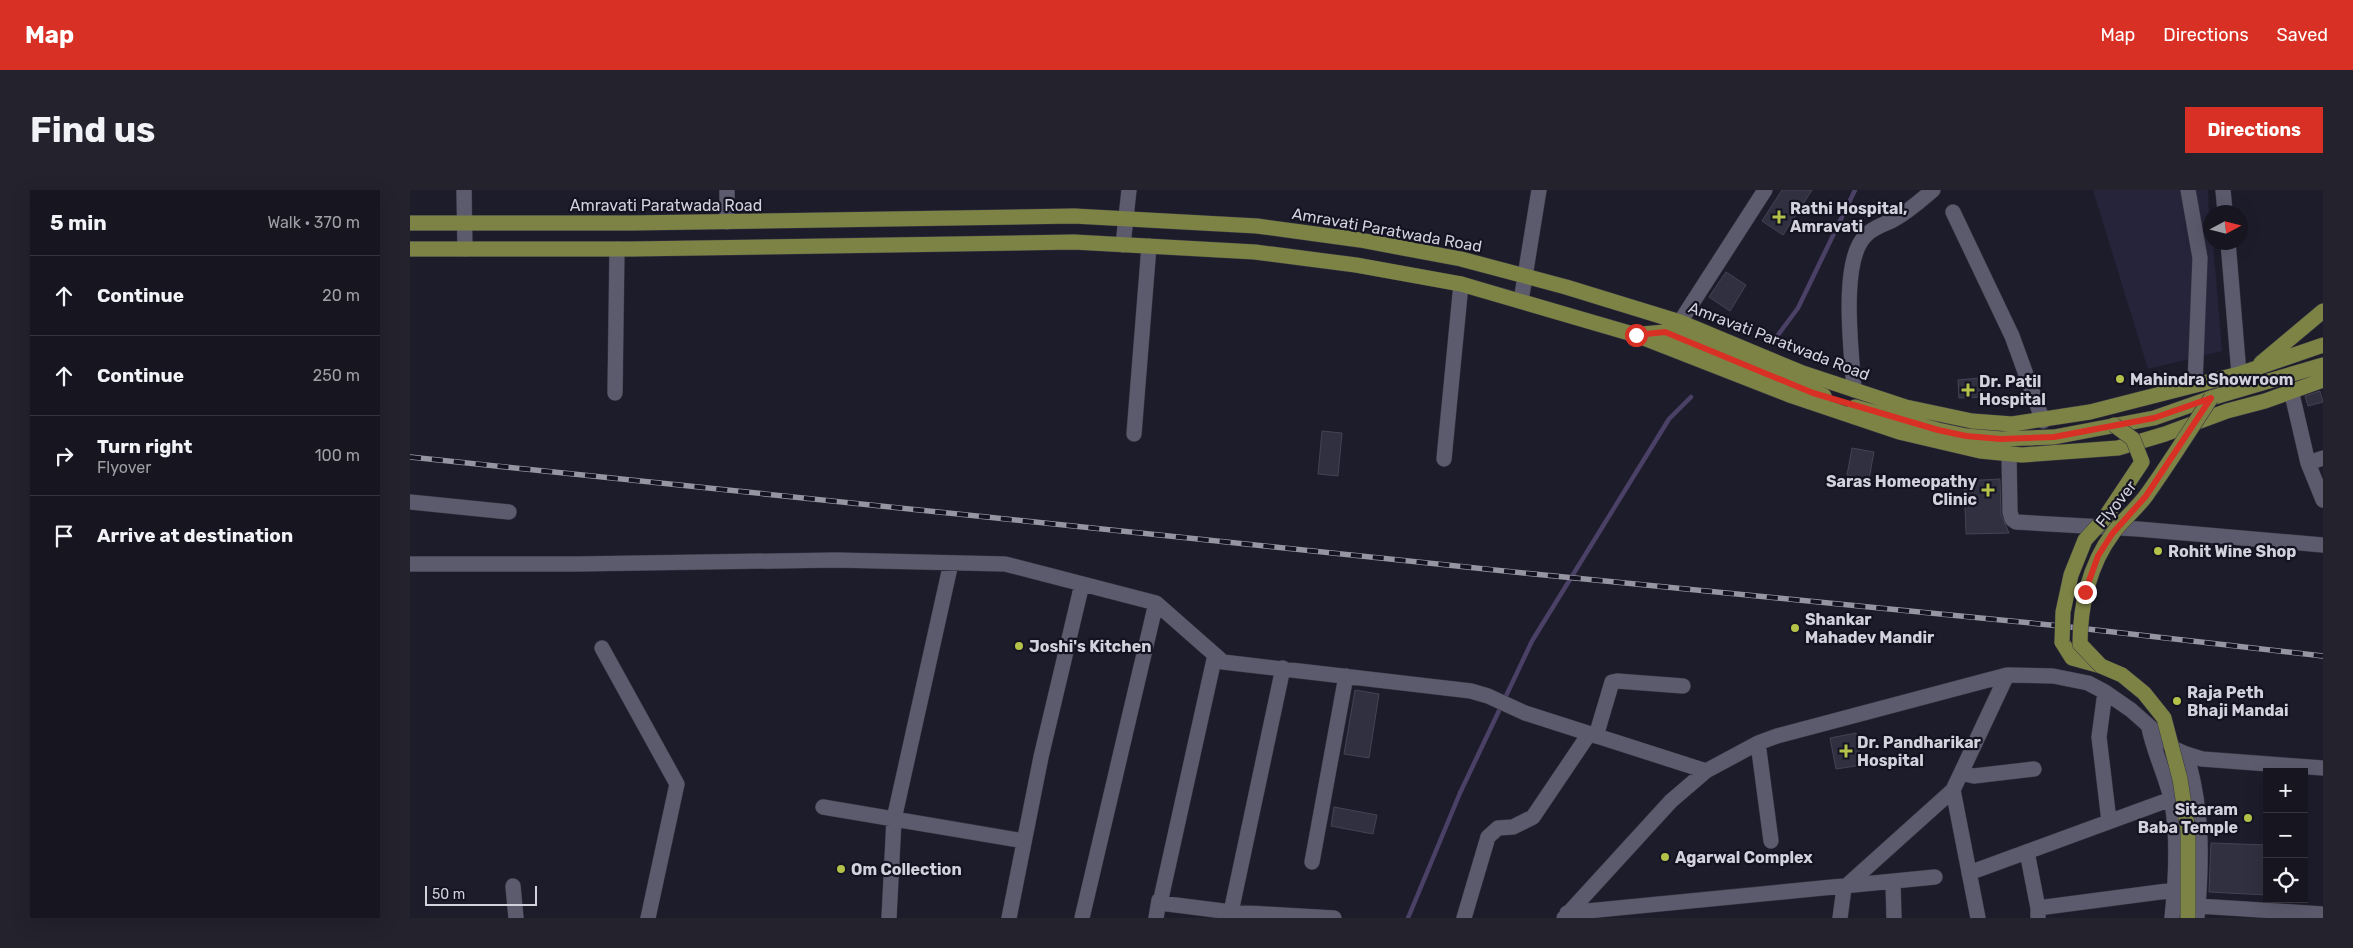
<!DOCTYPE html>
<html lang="en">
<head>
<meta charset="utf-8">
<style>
  body { margin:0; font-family:Rubik,sans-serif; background:#23222d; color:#f1f3f6 }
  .controls { position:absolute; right:15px; bottom:15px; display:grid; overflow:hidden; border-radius:0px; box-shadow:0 5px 20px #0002 }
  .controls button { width:45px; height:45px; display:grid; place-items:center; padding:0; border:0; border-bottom:1px solid #35343e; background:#161520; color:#f1f3f6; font:25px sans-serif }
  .compass { position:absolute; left:1793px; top:15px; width:45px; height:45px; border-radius:50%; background:#161520; box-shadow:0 5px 20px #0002; rotate:83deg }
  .scale { position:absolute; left:15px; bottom:12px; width:112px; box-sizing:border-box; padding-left:5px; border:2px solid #d2d1dc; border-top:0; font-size:14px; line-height:18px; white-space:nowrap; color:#d2d1dc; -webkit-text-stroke:4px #141322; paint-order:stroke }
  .stop { position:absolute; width:15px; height:15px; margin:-11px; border:4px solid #d93025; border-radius:50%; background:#fff }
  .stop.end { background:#d93025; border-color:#fff; box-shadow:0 1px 5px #0008 }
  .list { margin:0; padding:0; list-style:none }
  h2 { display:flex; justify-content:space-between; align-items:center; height:65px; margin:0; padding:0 20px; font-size:21px }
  h2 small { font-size:16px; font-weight:400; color:#9e9fa5 }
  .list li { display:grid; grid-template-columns:32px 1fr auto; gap:15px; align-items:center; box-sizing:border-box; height:80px; padding:0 20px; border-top:1px solid #35343e }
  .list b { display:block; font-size:19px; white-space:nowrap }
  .list p { margin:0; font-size:16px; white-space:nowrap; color:#9e9fa5 }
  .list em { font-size:16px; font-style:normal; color:#9e9fa5 }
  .icon { flex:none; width:28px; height:28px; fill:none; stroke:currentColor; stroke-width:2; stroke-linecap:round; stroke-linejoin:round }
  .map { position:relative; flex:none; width:1913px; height:728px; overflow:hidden; border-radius:0px }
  header { display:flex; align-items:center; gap:30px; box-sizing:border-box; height:70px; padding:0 25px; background:#d93025; color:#fff }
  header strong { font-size:24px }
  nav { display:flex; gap:28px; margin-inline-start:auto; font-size:18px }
  .intro { display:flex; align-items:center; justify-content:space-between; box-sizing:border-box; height:120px; padding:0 30px }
  h1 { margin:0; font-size:35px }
  .button { padding:12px 22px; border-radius:0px; background:#d93025; color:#fff; font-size:18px; font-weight:700 }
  main { display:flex; gap:30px; padding:0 30px }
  aside { flex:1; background:#161520; border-radius:0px; box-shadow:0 5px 20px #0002 }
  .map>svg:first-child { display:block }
</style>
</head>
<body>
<header>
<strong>Map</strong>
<nav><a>Map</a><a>Directions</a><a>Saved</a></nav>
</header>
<div class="intro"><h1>Find us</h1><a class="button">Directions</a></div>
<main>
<aside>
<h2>5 min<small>Walk · 370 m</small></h2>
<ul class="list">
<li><svg class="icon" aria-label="ahead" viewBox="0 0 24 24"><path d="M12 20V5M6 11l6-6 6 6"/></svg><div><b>Continue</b></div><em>20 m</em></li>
<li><svg class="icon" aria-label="ahead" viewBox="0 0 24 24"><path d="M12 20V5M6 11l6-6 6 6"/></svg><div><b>Continue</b></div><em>250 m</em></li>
<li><svg class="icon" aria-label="right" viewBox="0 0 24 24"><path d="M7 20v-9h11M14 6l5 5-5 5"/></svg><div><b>Turn right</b><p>Flyover</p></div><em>100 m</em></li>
<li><svg class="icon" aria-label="arrive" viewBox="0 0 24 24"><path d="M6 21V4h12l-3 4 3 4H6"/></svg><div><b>Arrive at destination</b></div></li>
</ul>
</aside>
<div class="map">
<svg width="1913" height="728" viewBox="0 0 1913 728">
  <rect width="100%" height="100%" fill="#1d1c2b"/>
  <path fill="#26243a" d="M1683,0H1798L1800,52L1803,53L1812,161L1738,179Z"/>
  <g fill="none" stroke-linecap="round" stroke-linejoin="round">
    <path stroke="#4b4066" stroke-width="4.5" d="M1362,153L1388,118L1445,0
      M998,728L1050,603L1122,451L1259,229L1281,207"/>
  </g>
  <path fill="#313040" stroke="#444354" d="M1372,0H1402L1373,45L1352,31Z
    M1316,82L1336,95L1320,121L1299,107Z
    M1569,188L1571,207L1549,208L1548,190Z
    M1910,201L1913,212L1898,216L1895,206Z
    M912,241L932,243L928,286L908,284Z
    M1442,258L1464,262L1459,289L1437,285Z
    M1590,289L1591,324L1599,343L1556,344L1554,291Z
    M945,500L969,504L959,568L934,564Z
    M1446,543L1452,575L1426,579L1420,548Z
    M924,617L967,625L963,644L921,636Z
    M1801,653L1857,655V705L1799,702Z"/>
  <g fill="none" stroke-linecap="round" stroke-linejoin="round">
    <g stroke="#383743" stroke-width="16">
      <path id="minor" d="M54,0L55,59
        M317,0V32
        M1778,0L1790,68L1785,194
        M1813,0L1815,22
        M1543,22L1602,146L1633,231
        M1818,52L1829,184
        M713,55L719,0
        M1111,111L1129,0
        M1270,132L1355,0
        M1444,200C1442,164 1429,71 1456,45C1464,37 1473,35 1483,30C1498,22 1510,11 1523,0
        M1881,200L1898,273L1913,310
        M205,203L207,59
        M724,244L739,56
        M1599,264L1600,322L1602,329L1606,332L1728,339L1913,355
        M1034,269L1051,94
        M1898,273L1913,268
        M0,312L99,322
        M0,374H168L426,370L595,374L746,413L813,472L1061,501L1078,506L1115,523L1296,581
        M192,458L267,594L238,728
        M805,465L750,713L821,722L924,728
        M1695,502L1689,547L1699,631
        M1739,538C1744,562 1755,584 1761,608C1769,646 1766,690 1762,728
        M1186,546L1202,492L1207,491L1273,496
        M1348,553L1361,651
        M1776,564C1793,618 1792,672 1787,728
        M1551,583L1564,586L1624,579
        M1543,600L1568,728
        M413,617L614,651
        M1617,662L1628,718
        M902,672L936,486
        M1559,683L1761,609
        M1483,692L1484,728
        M103,696L106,728
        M1788,716L1913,724
        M821,722L873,478
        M1157,723L1525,687
        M479,728L484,629L541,373
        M599,728L631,567L672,394
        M672,728L746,413
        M746,728L749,710
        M1054,728L1078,647L1088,638L1103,637L1123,627L1179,544
        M1154,728L1261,611L1296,581L1348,553L1367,546L1597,485L1643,486L1678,493L1695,502L1721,520L1765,559L1776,564L1792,569L1913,578
        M1430,728L1434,698L1543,600L1597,485
        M1628,728V718L1765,700"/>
    </g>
    <g stroke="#383743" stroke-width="16">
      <path id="major" d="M0,33H222L664,26L847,36L950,50L1051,69L1156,97L1270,132L1390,182L1496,217L1562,231L1602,234L1680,222L1829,184L1913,155
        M0,59H222L664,52L845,62L946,75L1051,94L1226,145L1382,206L1489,242L1570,261L1612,265L1708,258L1755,244L1817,221L1855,211L1913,190
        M1232,144L1255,142L1414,206
        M1851,173L1913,121
        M1445,217L1528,240L1556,246L1591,249L1644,247L1744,228L1801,208L1913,175
        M1652,452L1662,468L1691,476"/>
    </g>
    <use href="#minor" stroke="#5c5b6e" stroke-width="15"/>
    <use href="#major" stroke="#7d8344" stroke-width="15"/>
    <g stroke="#9695a2" stroke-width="5.5">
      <path id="rail" d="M0,267L1124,384L1651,436L1913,466"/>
    </g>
    <use href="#rail" stroke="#141322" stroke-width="4" stroke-dasharray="11" stroke-linecap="butt"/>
    <g stroke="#383743" stroke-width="16" stroke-linecap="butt">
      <path id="major-bridge" d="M1652,452L1653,422L1661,385L1675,350L1694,329L1732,272L1723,249L1704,235
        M1778,728V641L1770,589L1754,528L1734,503L1712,485L1691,476L1670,454C1670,416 1679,375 1703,343C1713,329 1728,318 1738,303C1760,272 1780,240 1801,208"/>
    </g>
    <use href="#major-bridge" stroke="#7d8344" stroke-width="15"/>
  </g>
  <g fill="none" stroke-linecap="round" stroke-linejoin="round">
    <path stroke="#d93025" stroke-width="6" d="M1226,145L1255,142L1403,203L1528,240L1556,246L1591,249L1644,247L1744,228L1801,208L1736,306L1702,344L1688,366L1675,402"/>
  </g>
  <g fill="#b5c249" stroke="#141322" stroke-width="2">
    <path d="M1366.5 19.5h5v5h5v5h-5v5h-5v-5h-5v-5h5z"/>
    <circle cx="1710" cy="189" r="5"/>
    <path d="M1555.5 192.5h5v5h5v5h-5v5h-5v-5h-5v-5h5z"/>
    <path d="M1575.5 292.5h5v5h5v5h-5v5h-5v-5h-5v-5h5z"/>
    <circle cx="1748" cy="361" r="5"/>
    <circle cx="1385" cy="438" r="5"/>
    <circle cx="609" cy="456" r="5"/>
    <circle cx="1767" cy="511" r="5"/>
    <path d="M1433.5 553.5h5v5h5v5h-5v5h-5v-5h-5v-5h5z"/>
    <circle cx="1838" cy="628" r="5"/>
    <circle cx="1255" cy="667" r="5"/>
    <circle cx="431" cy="679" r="5"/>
  </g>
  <g text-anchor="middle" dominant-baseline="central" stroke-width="4.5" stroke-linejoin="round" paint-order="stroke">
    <g font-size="16" fill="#d2d1dc" stroke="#141322">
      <text x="256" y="15">Amravati Paratwada Road</text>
      <text transform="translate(977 40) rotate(10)">Amravati Paratwada Road</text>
      <text transform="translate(1369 151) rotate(21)">Amravati Paratwada Road</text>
      <text transform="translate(1706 314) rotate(-51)">Flyover</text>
    </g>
    <g font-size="16" font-weight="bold" fill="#d2d1dc" stroke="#141322" text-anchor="start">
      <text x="1380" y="18">Rathi Hospital,<tspan x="1380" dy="18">Amravati</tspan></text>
      <text x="1720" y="189">Mahindra Showroom</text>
      <text x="1569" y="191">Dr. Patil<tspan x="1569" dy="18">Hospital</tspan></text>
      <text x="1567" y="291" text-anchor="end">Saras Homeopathy<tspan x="1567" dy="18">Clinic</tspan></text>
      <text x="1758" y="361">Rohit Wine Shop</text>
      <text x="1395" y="429">Shankar<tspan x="1395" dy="18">Mahadev Mandir</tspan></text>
      <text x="619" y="456">Joshi's Kitchen</text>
      <text x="1777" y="502">Raja Peth<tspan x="1777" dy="18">Bhaji Mandai</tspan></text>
      <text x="1447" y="552">Dr. Pandharikar<tspan x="1447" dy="18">Hospital</tspan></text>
      <text x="1828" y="619" text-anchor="end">Sitaram<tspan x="1828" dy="18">Baba Temple</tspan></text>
      <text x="1265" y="667">Agarwal Complex</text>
      <text x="441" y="679">Om Collection</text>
    </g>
  </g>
</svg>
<div class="controls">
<button>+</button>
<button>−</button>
<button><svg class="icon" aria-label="locate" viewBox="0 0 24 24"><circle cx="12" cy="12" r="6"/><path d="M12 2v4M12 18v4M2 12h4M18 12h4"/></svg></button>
</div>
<svg class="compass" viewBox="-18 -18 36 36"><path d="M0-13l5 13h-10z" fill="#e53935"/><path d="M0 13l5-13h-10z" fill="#9e9fa5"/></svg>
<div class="scale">50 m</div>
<div class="stop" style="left:1226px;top:145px"></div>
<div class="stop end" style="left:1675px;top:402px"></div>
</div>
</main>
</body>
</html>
